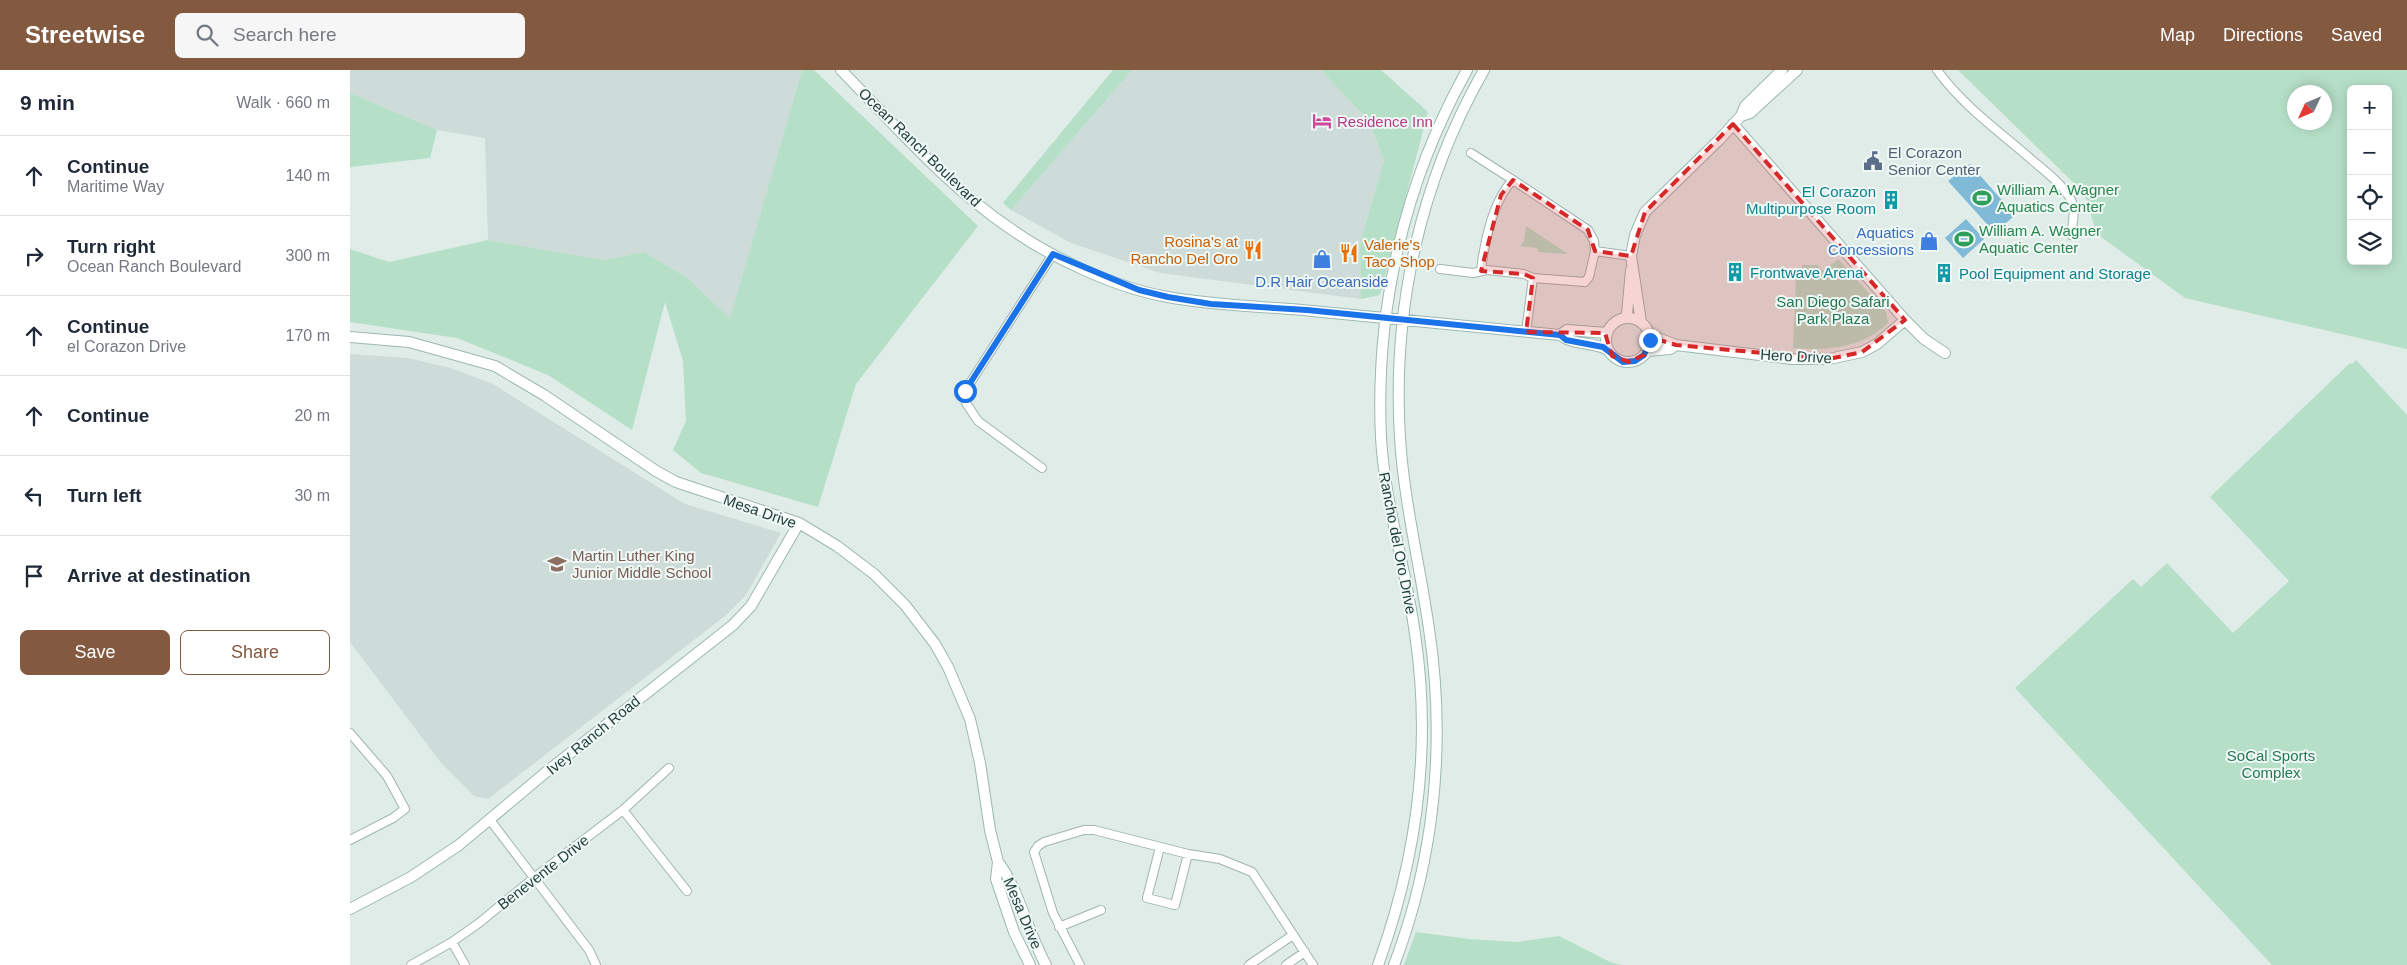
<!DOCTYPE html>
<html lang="en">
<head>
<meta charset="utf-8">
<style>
  body { margin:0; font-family:Helvetica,sans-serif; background:#f6f6f7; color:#1f2937 }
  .controls { position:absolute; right:15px; top:15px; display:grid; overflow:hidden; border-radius:8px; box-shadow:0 2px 12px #0003 }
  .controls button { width:45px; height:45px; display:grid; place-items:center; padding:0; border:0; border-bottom:1px solid #e0e1e3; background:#fff; color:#1f2937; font:25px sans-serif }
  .compass { position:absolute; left:1937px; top:15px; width:45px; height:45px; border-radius:50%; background:#fff; box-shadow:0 2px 12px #0003; rotate:226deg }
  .stop { position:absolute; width:15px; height:15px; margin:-11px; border:4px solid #1a73e8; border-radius:50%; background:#fff }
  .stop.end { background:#1a73e8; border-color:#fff; box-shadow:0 1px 5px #0008 }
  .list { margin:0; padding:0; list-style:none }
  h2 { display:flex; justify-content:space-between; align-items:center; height:65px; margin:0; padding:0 20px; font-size:21px }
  h2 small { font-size:16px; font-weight:400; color:#747a83 }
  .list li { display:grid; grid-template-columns:32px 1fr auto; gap:15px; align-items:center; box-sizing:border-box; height:80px; padding:0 20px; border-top:1px solid #e0e1e3 }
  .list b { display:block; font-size:19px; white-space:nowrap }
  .list p { margin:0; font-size:16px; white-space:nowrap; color:#747a83 }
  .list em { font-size:16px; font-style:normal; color:#747a83 }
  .actions { display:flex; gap:10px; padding:15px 20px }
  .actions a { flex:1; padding:11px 0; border:1px solid #835a40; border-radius:8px; text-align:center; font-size:18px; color:#835a40 }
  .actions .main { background:#835a40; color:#fff }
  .icon { flex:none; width:28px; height:28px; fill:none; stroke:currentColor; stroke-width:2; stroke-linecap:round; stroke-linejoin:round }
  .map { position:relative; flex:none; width:2057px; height:895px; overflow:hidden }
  header { display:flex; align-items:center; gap:30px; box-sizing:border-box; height:70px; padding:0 25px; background:#835a40; color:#fff }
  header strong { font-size:24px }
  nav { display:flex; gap:28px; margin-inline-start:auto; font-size:18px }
  .search { width:350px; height:45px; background:#f6f6f7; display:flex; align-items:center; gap:12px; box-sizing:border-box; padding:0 18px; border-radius:8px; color:#747a83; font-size:19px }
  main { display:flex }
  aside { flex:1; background:#fff }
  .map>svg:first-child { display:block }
</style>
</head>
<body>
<header>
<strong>Streetwise</strong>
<div class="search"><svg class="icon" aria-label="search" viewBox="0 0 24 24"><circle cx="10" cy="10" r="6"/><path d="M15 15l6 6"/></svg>Search here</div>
<nav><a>Map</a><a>Directions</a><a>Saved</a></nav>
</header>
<main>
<aside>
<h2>9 min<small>Walk · 660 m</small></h2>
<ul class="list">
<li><svg class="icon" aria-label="ahead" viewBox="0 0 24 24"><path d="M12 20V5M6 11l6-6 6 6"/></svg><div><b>Continue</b><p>Maritime Way</p></div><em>140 m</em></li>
<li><svg class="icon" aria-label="right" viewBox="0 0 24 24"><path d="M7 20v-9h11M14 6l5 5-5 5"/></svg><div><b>Turn right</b><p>Ocean Ranch Boulevard</p></div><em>300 m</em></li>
<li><svg class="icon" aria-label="ahead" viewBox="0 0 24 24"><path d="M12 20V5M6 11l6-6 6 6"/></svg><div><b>Continue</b><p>el Corazon Drive</p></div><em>170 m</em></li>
<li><svg class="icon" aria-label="ahead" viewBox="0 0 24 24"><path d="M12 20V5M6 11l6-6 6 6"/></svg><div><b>Continue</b></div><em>20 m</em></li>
<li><svg class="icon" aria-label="left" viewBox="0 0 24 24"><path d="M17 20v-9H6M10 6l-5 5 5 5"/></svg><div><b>Turn left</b></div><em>30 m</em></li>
<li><svg class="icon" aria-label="arrive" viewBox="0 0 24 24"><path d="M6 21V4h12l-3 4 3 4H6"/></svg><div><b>Arrive at destination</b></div></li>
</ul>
<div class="actions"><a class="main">Save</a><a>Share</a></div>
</aside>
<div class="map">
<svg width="2057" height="895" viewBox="0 0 2057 895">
  <rect width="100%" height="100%" fill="#dfece8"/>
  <path fill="#cddcd8" d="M0,0H452L380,250L339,209L294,182L254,190L138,170L135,68L87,60L0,23Z
    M782,0H971L1018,50L1034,90L1010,173L1011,229L810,203L721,173L661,140Z
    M0,284L58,288L101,298L143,314L335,434L431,463L396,525L375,546L138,729L124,726L92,694L0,572Z"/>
  <path fill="#b6dfc8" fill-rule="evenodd" d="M452,0H464L628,156L506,314L468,437L351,403L323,380L336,351L333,291L315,232L282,360L198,305L107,268L0,252V179L39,192L138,170L254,190L294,182L339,209L380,249Z
    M763,0H782L661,140L653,133Z
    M971,0H1031L1078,42L1030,225L1011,229L1010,173L1034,90L1018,50Z
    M1608,0H2057V279L1835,228L1747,164L1734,123ZM2001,19H2038V191H2001ZM1944,22H1974V52H1944Z
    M0,23L87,60L80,88L0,97Z
    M1176,156L1218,184L1188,182L1187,178L1170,176L1174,171Z
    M1488,189L1536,242L1538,253C1512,278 1478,281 1443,278L1446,206L1452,205V195H1467L1473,201Z
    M2006,290L2057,345V895H1922L1665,618L1783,509L1791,517L1817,493L1883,563L1939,511L1860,427L2000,293L2002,294Z
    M1066,862L1119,869L1168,872L1209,866L1260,892L1272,895H1054Z"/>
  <path fill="#81bad6" d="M1620,94L1665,145L1645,163L1598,111Z
    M1616,149L1634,169L1613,188L1595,168Z"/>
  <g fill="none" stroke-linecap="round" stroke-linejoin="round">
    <g stroke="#a1b4b0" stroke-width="10">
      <path id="street" d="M1587,0C1613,36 1649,61 1682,90C1695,101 1711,113 1720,128C1726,139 1723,153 1721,165
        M1121,83L1163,110
        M1090,199L1123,203L1137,200L1174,204L1183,208
        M1131,201C1134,173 1143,130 1163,110L1238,160L1244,171L1245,181L1281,186
        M1176,262L1183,208L1235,212L1239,207L1245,181
        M692,398L628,351L616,333L615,321L703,184
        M0,663L37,706L55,739L43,748L0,770
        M273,740L337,821
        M140,750L239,880L246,895
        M810,777L797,828L825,835L838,784
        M709,857L751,840
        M102,872L115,895
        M61,895L102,872L129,853L185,807L273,740L319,698
        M730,895L703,843L684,782L688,776L694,772L734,760H744L838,784L870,789L902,802L963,895
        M899,895L943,865
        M936,895L955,882"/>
    </g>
    <g stroke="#9cb8b3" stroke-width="12">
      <path id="secondary" d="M491,0C545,55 597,116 661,159C704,189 766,218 818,227C866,236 914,236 962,241C1045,249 1127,257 1210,265C1224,276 1243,271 1258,280
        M1391,46L1400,43L1447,0
        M1383,54L1555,250L1574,269L1595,283
        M1256 270a22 22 0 1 1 44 0a22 22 0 1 1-44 0Z
        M1275,248L1277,244L1281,200
        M1291,252L1281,186L1285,165L1295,142L1369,70L1391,46L1395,36L1432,0
        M1210,265L1217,260L1257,263
        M1300,265L1326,275L1442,289H1479L1512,282L1527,274L1555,250
        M0,267L59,272L145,296L194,325L306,401L326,412L449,453L487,476L524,504L555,535L585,574L598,597L620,649L630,693L640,760L648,792L646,809L664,862L680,895
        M1297,281L1320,279L1326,275
        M648,792C669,819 678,863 696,895
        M0,839L61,807L109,775L195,703L383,555L401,536L449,453
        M1028,895C1067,788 1082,677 1065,564C1056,498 1035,435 1031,368C1025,239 1054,113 1117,0
        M1044,895C1085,788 1096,672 1079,559C1070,496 1054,432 1050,368C1042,239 1070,112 1134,0"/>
    </g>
    <use href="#street" stroke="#fff" stroke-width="8"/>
    <use href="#secondary" stroke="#fff" stroke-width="10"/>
  </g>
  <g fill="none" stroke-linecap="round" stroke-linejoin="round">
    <path stroke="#1a73e8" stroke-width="6" d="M615,321L703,184L789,220L818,227L861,234L957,240L1210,265L1216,270L1253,277L1273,292L1285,291L1294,285L1300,270"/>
  </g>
  <path fill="#d62828" fill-opacity="0.2" stroke="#d62828" stroke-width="4" stroke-dasharray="10 6" stroke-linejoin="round" d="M1383,54L1555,250L1512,282L1479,289L1326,275L1303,268L1294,285L1279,292L1262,286L1255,263L1176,262L1183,208L1174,204L1131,201L1151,125L1163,110L1238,160L1245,181L1281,186L1295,142Z"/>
  <defs>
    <g id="hotel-bare" transform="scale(1.5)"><path d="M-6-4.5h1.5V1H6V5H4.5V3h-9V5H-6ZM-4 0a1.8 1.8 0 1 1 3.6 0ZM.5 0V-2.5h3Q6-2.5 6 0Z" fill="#d1479c" stroke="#f0f8f5" stroke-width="2.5" paint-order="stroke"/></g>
    <g id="civic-bare" transform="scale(1.5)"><path d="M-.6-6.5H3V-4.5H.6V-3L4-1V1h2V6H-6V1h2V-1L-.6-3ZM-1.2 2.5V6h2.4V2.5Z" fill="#5c6f8a" stroke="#f0f8f5" stroke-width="2.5" paint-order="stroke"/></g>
    <g id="stadium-bare" transform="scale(1.5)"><path d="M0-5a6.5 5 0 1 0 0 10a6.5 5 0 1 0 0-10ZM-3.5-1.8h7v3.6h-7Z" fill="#2e9e5b" stroke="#f0f8f5" stroke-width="2.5" paint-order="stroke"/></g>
    <g id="building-bare" transform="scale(1.5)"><path d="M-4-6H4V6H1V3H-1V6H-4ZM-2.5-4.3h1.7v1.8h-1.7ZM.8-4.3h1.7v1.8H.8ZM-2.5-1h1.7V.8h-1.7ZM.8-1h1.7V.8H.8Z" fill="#0f9aa8" stroke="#f0f8f5" stroke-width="2.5" paint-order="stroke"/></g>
    <g id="shop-bare" transform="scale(1.5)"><path d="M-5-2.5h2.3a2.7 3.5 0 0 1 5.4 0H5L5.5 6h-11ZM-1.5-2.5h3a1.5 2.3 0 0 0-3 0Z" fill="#3f7fe0" stroke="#f0f8f5" stroke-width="2.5" paint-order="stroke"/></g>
    <g id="restaurant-bare" transform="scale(1.5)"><path d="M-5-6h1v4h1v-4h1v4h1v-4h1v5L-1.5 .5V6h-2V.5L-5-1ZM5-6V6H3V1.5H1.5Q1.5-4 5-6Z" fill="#e8710a" stroke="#f0f8f5" stroke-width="2.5" paint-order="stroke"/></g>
    <g id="school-bare" transform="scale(1.5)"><path d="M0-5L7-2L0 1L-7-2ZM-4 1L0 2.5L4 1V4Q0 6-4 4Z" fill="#8d6e63" stroke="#f0f8f5" stroke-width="2.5" paint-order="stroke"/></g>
  </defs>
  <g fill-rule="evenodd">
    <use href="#hotel-bare" x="972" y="51"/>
    <use href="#civic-bare" x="1523" y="91"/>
    <use href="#stadium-bare" x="1632" y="128"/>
    <use href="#building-bare" x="1541" y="130"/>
    <use href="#stadium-bare" x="1614" y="169"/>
    <use href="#shop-bare" x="1579" y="171"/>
    <use href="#restaurant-bare" x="903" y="180"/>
    <use href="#restaurant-bare" x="999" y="183"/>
    <use href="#shop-bare" x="972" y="189"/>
    <use href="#building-bare" x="1385" y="202"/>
    <use href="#building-bare" x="1594" y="203"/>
    <use href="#school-bare" x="207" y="494"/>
  </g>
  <g text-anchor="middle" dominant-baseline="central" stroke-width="4" stroke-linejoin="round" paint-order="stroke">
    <g font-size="15" fill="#b23c85" stroke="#f0f8f5" text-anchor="start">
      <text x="987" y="51">Residence Inn</text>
    </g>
    <g font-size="15" fill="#1e3d3a" stroke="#f0f8f5">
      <text transform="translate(570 77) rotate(44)">Ocean Ranch Boulevard</text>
      <text transform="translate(1446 286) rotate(3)">Hero Drive</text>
      <text transform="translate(410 441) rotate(19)">Mesa Drive</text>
      <text transform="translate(1048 473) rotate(79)">Rancho del Oro Drive</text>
      <text transform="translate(243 665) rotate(-39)">Ivey Ranch Road</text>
      <text transform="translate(193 802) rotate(-38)">Benevente Drive</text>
      <text transform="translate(673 843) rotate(67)">Mesa Drive</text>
    </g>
    <g font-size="15" fill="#4e5e75" stroke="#f0f8f5" text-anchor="start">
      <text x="1538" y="82">El Corazon<tspan x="1538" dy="17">Senior Center</tspan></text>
    </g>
    <g font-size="15" fill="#27864d" stroke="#f0f8f5" text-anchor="start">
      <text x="1647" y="119">William A. Wagner<tspan x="1647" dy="17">Aquatics Center</tspan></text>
      <text x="1629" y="160">William A. Wagner<tspan x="1629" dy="17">Aquatic Center</tspan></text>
    </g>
    <g font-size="15" fill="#0d838f" stroke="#f0f8f5" text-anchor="start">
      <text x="1526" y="121" text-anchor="end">El Corazon<tspan x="1526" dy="17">Multipurpose Room</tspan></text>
      <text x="1400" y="202">Frontwave Arena</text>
      <text x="1609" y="203">Pool Equipment and Storage</text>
    </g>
    <g font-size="15" fill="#366cbe" stroke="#f0f8f5" text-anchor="end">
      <text x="1564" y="162">Aquatics<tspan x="1564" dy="17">Concessions</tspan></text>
      <text x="972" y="211" text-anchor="middle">D.R Hair Oceanside</text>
    </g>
    <g font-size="15" fill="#c56008" stroke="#f0f8f5" text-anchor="end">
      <text x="888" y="171">Rosina's at<tspan x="888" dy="17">Rancho Del Oro</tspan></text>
      <text x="1014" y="174" text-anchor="start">Valerie's<tspan x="1014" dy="17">Taco Shop</tspan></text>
    </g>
    <g font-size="15" fill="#257854" stroke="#f0f8f5">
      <text x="1483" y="231">San Diego Safari<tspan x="1483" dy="17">Park Plaza</tspan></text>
      <text x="1921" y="685">SoCal Sports<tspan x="1921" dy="17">Complex</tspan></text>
    </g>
    <g font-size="15" fill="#785e54" stroke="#f0f8f5" text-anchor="start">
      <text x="222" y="485">Martin Luther King<tspan x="222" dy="17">Junior Middle School</tspan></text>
    </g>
  </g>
</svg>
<div class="controls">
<button>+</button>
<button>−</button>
<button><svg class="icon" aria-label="locate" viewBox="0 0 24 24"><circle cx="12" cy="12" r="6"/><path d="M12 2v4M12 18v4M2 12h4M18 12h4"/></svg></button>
<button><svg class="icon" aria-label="layers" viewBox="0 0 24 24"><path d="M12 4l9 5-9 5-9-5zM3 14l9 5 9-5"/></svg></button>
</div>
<svg class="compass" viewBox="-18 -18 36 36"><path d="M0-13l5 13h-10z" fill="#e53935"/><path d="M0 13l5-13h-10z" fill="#747a83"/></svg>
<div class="stop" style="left:615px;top:321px"></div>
<div class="stop end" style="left:1300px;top:270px"></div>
</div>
</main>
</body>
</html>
